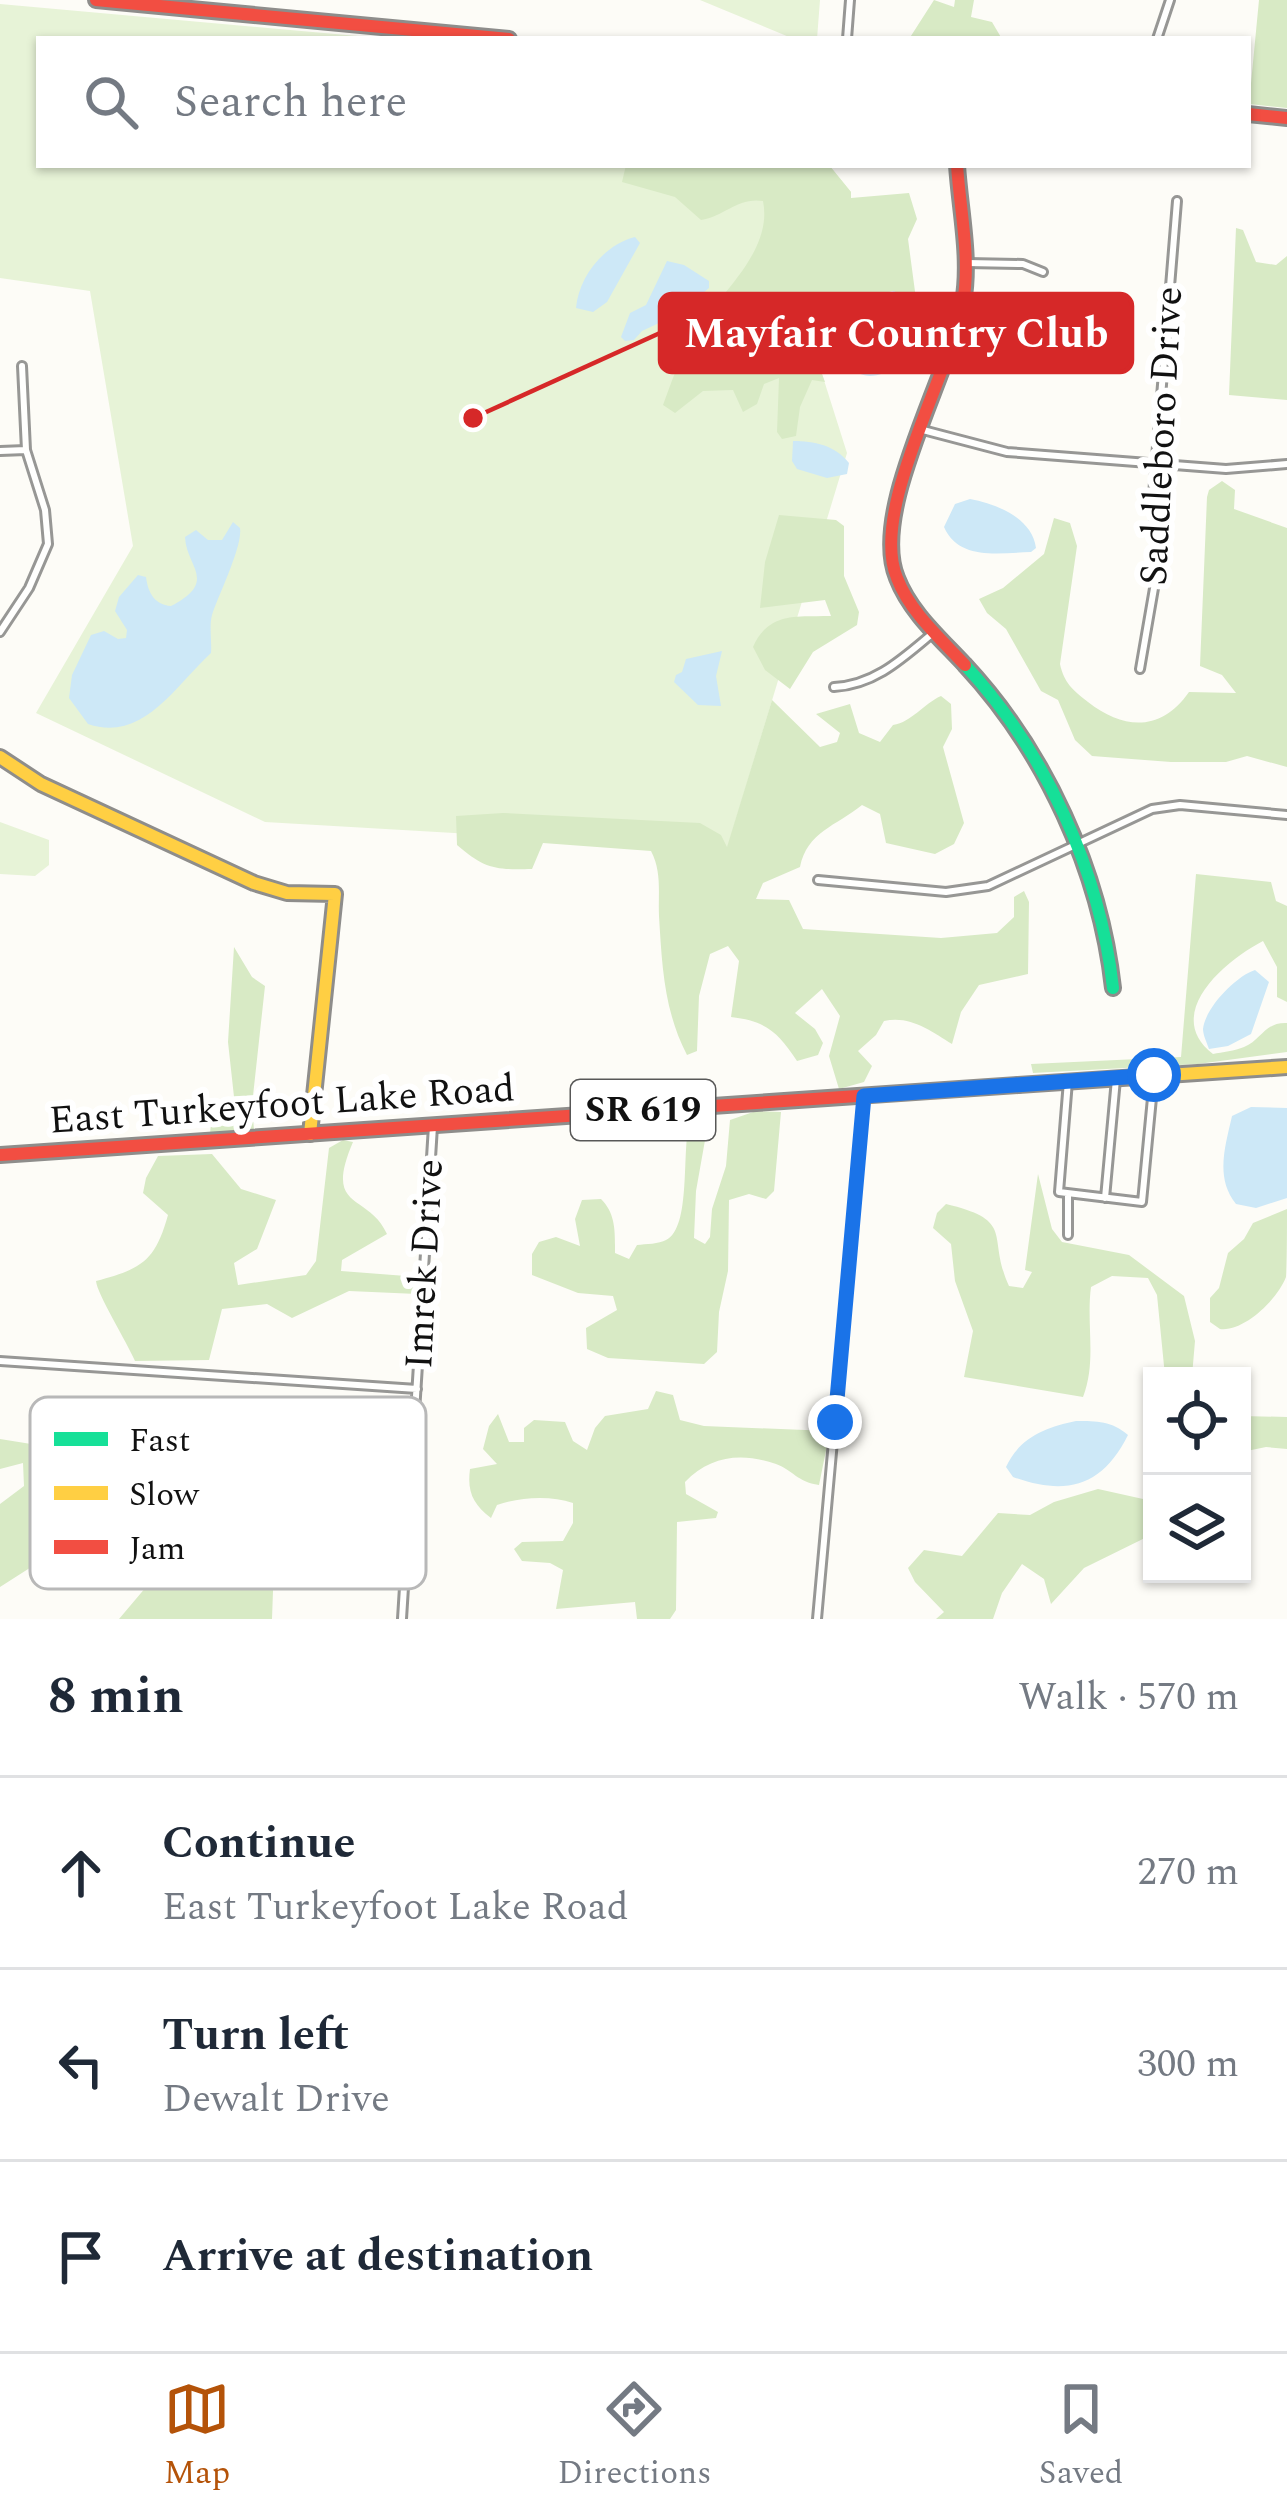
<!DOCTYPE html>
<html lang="en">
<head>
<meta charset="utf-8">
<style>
  body { margin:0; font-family:Spectral,serif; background:#f6f6f7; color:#1f2937 }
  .controls { position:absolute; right:36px; bottom:36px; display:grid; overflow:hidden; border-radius:0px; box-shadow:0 3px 9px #0004 }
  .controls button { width:108px; height:108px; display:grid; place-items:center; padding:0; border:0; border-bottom:3px solid #e0e1e3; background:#fff; color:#1f2937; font:60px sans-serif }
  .stop { position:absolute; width:36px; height:36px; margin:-27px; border:9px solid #1a73e8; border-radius:50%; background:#fff }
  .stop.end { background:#1a73e8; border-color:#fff; box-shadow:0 3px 12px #0008 }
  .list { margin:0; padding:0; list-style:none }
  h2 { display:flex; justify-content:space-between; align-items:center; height:156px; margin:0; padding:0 48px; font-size:51px }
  h2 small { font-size:39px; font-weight:400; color:#747a83 }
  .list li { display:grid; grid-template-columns:78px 1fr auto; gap:36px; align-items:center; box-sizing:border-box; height:192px; padding:0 48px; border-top:3px solid #e0e1e3 }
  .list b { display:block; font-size:45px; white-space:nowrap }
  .list p { margin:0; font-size:39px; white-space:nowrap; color:#747a83 }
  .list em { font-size:39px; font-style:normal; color:#747a83 }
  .icon { flex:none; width:66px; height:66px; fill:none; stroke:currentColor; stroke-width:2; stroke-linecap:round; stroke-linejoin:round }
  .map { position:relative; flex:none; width:1287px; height:1619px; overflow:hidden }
  .search { position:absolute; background:#fff; box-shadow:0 3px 9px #0004; left:36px; right:36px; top:36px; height:132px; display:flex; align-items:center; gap:30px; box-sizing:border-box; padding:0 42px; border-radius:0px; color:#747a83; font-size:45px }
  .sheet { height:732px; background:#fff }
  nav { display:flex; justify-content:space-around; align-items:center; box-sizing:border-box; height:168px; border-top:3px solid #e0e1e3; background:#fff; font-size:33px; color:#747a83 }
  nav a { display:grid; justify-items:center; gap:6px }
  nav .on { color:#b45309 }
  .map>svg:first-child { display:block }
</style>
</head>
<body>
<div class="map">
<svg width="1287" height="1619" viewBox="0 0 1287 1619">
  <rect width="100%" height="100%" fill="#fdfcf7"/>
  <path fill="#e7f3d7" d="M700,0H820L817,39H794Z
    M0,4L391,39H39V165H829L851,192L822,374L847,453L727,849L265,822L36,713L133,546L90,291L0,278Z
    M0,822L49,840V865L35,876L0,874Z"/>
  <path fill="#d8eac5" d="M934,0L954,7L955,0H974L971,17L992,22L1002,39H909Z
    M1259,0H1287V108L1249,104Z
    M626,165H829L851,192V198L909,193L917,219L908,239L916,299L910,304L898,301V294L893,291L833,307L822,374L825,382L812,380L800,407L796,436L782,439L777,432L779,378L764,384L757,404L743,412L733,390L703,391L675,413L663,405C671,384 678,362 689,342C712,299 774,255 763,201C738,197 725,216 701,220L675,197L622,182Z
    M1236,228L1243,230L1256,262L1276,265L1287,256V400L1229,395Z
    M1222,481L1235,490L1234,509L1287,528V767L1247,756L1226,762H1171L1092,756L1075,740L1058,700L1041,691L1006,629L987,613L979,599L1003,588L1044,554L1054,518L1070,523L1077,546L1060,664C1064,683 1073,690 1088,702C1124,730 1161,732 1189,692L1236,693L1222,675L1200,666L1207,497L1209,490Z
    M779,515L836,520L844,526V576L859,612L857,625L813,652L790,689L765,670L753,647C769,611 797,617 831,616L825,600L760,608L765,562Z
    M941,696L951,704L952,729L943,747L964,823L954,844L935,854L886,843L880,814L862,805C836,826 807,832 800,867L763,883L756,899L789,900L803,929L941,938L997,933L1014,917V897L1024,891L1029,902L1028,974L979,985L961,1012L952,1044C931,1031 910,1015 884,1021L876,1035L858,1051L872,1066L864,1082L839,1089L829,1056L840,1016L822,989L795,1013L815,1029L823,1043L818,1055L797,1061C778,1032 766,1021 731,1017L739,961L728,946L710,954L699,996L697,1051L687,1055C664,1011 662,965 659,916C658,893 662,872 651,851L543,843L532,869C495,870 485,869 457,845L456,816L503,813L700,823L721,835L727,847L772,700L820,747L837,742L840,733L816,714L850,704L859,733L880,742L893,725C912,722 923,704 941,696Z
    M1196,874L1271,882L1276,901L1287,906V1002L1277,997V967L1263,941C1224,961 1162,1015 1213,1054C1222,1052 1235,1051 1244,1047C1262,1040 1264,1022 1287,1023V1052L1198,1064L1033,1073L1031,1064L1181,1057Z
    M234,947L252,977L265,986L252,1105L254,1130L210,1133L212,1115L235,1106L228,1042Z
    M756,1111L781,1112L774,1191L766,1199L749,1194L729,1200L728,1271L719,1312L717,1352L704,1364L608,1358L587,1349L586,1328L617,1310L613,1296L578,1293L532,1275V1254L539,1242L556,1237L580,1246L575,1219L582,1200L601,1199C616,1214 615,1232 615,1253L629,1259L637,1245C646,1244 659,1244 666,1240C692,1228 681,1148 690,1120H704L707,1129L696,1191L694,1238L705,1244L710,1237L712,1209L726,1166L730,1120Z
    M343,1140L353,1142C323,1212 368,1192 387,1234L342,1260L341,1271L419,1277L417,1294L349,1291L292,1318L267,1304L222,1309L209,1360L135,1361C127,1342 97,1294 96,1281C141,1269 155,1262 168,1215L143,1193L146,1178L158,1156L212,1154L241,1189L276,1200L257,1249L234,1263L238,1285L306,1275L316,1261L329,1148Z
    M1038,1174L1052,1229L1062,1242L1129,1255L1184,1296L1195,1341L1192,1376H1165L1157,1295L1148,1278L1112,1276L1091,1287C1086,1324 1097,1361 1083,1397L964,1377L973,1331L955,1281L951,1244L933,1228L937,1213L946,1204C1017,1221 986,1236 1009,1286L1023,1288L1032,1272L1025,1270Z
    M1287,1209C1287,1228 1287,1260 1286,1277C1277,1300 1244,1332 1220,1329L1210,1322V1298L1219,1288L1228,1253L1244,1239L1253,1223Z
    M656,1391L673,1395L680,1420L704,1426L830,1431L819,1485C797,1482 793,1470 776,1464C741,1452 710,1456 685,1482L686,1494L718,1512L716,1518L677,1522L676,1610L670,1619H637L635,1602L556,1609L563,1570L550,1563L522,1561L514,1549L522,1542L563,1541L573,1523V1503C550,1495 520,1497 497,1505L491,1518C473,1504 467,1492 470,1469L497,1464L483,1449L489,1426L498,1414L509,1442H524V1428L534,1420L565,1422L573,1441L587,1450L595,1428L605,1416L648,1409Z
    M81,1415L85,1437L99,1447L114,1418L140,1431L154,1456L184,1466L277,1480L272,1619H119L152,1580L175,1518H108L0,1587V1504L24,1486L23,1463L0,1469V1439L56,1448L65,1418Z
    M1242,1416L1287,1417V1449L1266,1447L1242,1452Z
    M1098,1489L1152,1501L1151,1535L1084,1568L1051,1604L1044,1579L1022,1564L1002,1593L993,1619H936L944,1612L915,1582L908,1568L924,1550L962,1556L998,1513L1030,1515L1054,1502Z"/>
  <path fill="#cde8f7" d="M635,237L640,243L607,302L593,312L576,308C579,276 604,245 635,237Z
    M667,261L684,265L709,281V288L676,315L642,331L634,340L625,341L621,337L630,313L646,305Z
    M894,291L899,294L892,315L873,313C887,332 891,349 884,373C871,378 859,377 850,366V334L863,317L839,313L835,307Z
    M793,441C814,441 835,445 849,463L847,474L827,478L797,469L792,461Z
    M970,499C997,504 1032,518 1036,548L1031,552C999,553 959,561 944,527L955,504Z
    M233,522L240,528C243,546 218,596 212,615C209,626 212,642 211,653C176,685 143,743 88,724L69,698L72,675L91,635L104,631L118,639L126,638L127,630L115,611L119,597L138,575L146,577C148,593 155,605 171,606C219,581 186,567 185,537L196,530L208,540H222Z
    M722,651L716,676L721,706L698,705L674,682L676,675L682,672L686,659Z
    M1255,970L1269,982L1251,1034L1228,1046L1209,1049C1207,1043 1203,1035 1203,1029C1205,1008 1236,976 1255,970Z
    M1251,1107L1287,1108V1198L1256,1208L1236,1204C1215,1178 1225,1147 1232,1116Z
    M1076,1421C1097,1421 1112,1421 1128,1435C1102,1487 1066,1496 1013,1477L1006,1467C1019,1438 1046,1427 1076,1421Z"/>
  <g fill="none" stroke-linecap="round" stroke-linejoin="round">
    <g stroke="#979795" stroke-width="12">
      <path id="street" d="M847,39L850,0
        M1157,39L1170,0
        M967,263L1023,264L1043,272
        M923,430L1007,452L1226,469L1287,464
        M0,451L26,450
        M0,632L29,588L48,544L45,510L26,450L22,366
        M1140,669L1157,571L1153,495L1177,201
        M834,687C875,685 903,658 933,633
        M818,880L946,892L988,886L1152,809L1180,805L1287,815
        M1068,1081L1059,1192L1142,1202L1154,1077
        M1105,1198L1116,1079
        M1068,1235V1195
        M0,1361L417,1389
        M402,1619L433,1126
        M817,1619L864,1097"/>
    </g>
    <g stroke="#8e8d8b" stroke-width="18">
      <path id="fast" d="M965,665C1045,751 1100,871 1113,988"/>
    </g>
    <g stroke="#8e8d8b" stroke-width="18">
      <path id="slow" d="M0,757L41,784L254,883L287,893L335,894L310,1134
        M1018,1085L1287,1067"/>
    </g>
    <g stroke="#8e8d8b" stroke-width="18">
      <path id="jam" d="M96,0L509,39
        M1248,114L1287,118
        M957,165C960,211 971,258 963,303C949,376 869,511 897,578C910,612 940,638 965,665
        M0,1155L1018,1085"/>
    </g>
    <use href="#street" stroke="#fffffe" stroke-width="6"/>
    <use href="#fast" stroke="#16e098" stroke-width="12"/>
    <use href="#slow" stroke="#ffcf43" stroke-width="12"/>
    <use href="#jam" stroke="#f24e42" stroke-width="12"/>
  </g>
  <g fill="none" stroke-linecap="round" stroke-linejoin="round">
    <path stroke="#1a73e8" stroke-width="15" d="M835,1422L864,1096L1154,1075"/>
  </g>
  <g text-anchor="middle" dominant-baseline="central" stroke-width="12" stroke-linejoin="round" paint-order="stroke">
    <rect fill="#fff" stroke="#585858" stroke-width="3" x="571" y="1080" width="144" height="60" rx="9"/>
    <g font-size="36" font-weight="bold" fill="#111">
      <text x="643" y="1110">SR 619</text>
    </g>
    <g font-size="39" fill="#111" stroke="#fff">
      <text transform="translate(1162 436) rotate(-87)">Saddleboro Drive</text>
      <text transform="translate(282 1105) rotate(-4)">East Turkeyfoot Lake Road</text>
      <text transform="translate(425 1264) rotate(-87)">Imrek Drive</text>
    </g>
  </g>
  <rect x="30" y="1397" width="396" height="192" rx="18" fill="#fff" stroke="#b8b8b8" stroke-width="3"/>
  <rect x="54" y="1432" width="54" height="14" fill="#16e098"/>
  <rect x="54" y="1486" width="54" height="14" fill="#ffcf43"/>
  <rect x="54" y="1540" width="54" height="14" fill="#f24e42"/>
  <g font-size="33" fill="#111">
    <text x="129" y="1451">Fast</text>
    <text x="129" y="1505">Slow</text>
    <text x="129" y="1559">Jam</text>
  </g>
  <path fill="none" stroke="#d62828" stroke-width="4.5" d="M473 418L660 333"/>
  <circle fill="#d62828" stroke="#fff" stroke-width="4.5" cx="473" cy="418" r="12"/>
  <rect fill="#d62828" stroke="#d62828" stroke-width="4.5" x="660" y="294" width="472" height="78" rx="12"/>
  <g font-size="42" text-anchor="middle" font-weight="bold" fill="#fff">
    <text x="896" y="347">Mayfair Country Club</text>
  </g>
</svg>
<div class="controls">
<button><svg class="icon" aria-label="locate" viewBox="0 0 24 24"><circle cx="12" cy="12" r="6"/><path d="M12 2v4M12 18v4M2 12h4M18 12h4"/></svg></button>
<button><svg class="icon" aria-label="layers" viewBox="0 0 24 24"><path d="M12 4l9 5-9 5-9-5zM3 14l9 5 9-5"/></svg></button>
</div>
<div class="stop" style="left:1154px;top:1075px"></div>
<div class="stop end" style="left:835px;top:1422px"></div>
<div class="search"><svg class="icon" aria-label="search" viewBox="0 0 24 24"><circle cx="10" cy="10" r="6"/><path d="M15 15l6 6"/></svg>Search here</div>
</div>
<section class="sheet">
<h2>8 min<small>Walk · 570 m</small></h2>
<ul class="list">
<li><svg class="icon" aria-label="ahead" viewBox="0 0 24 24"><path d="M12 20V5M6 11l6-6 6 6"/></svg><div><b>Continue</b><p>East Turkeyfoot Lake Road</p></div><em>270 m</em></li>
<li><svg class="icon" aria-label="left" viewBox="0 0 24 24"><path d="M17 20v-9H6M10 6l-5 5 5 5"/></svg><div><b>Turn left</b><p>Dewalt Drive</p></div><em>300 m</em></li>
<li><svg class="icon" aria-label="arrive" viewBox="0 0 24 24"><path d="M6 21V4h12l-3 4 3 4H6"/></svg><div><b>Arrive at destination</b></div></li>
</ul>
</section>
<nav>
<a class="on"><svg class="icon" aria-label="map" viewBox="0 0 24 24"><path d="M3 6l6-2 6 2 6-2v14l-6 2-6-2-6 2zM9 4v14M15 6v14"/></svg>Map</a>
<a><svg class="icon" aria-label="directions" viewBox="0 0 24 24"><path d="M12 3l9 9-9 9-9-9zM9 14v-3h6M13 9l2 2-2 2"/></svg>Directions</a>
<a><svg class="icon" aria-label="saved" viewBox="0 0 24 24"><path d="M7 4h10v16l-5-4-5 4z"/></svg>Saved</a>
</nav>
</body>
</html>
